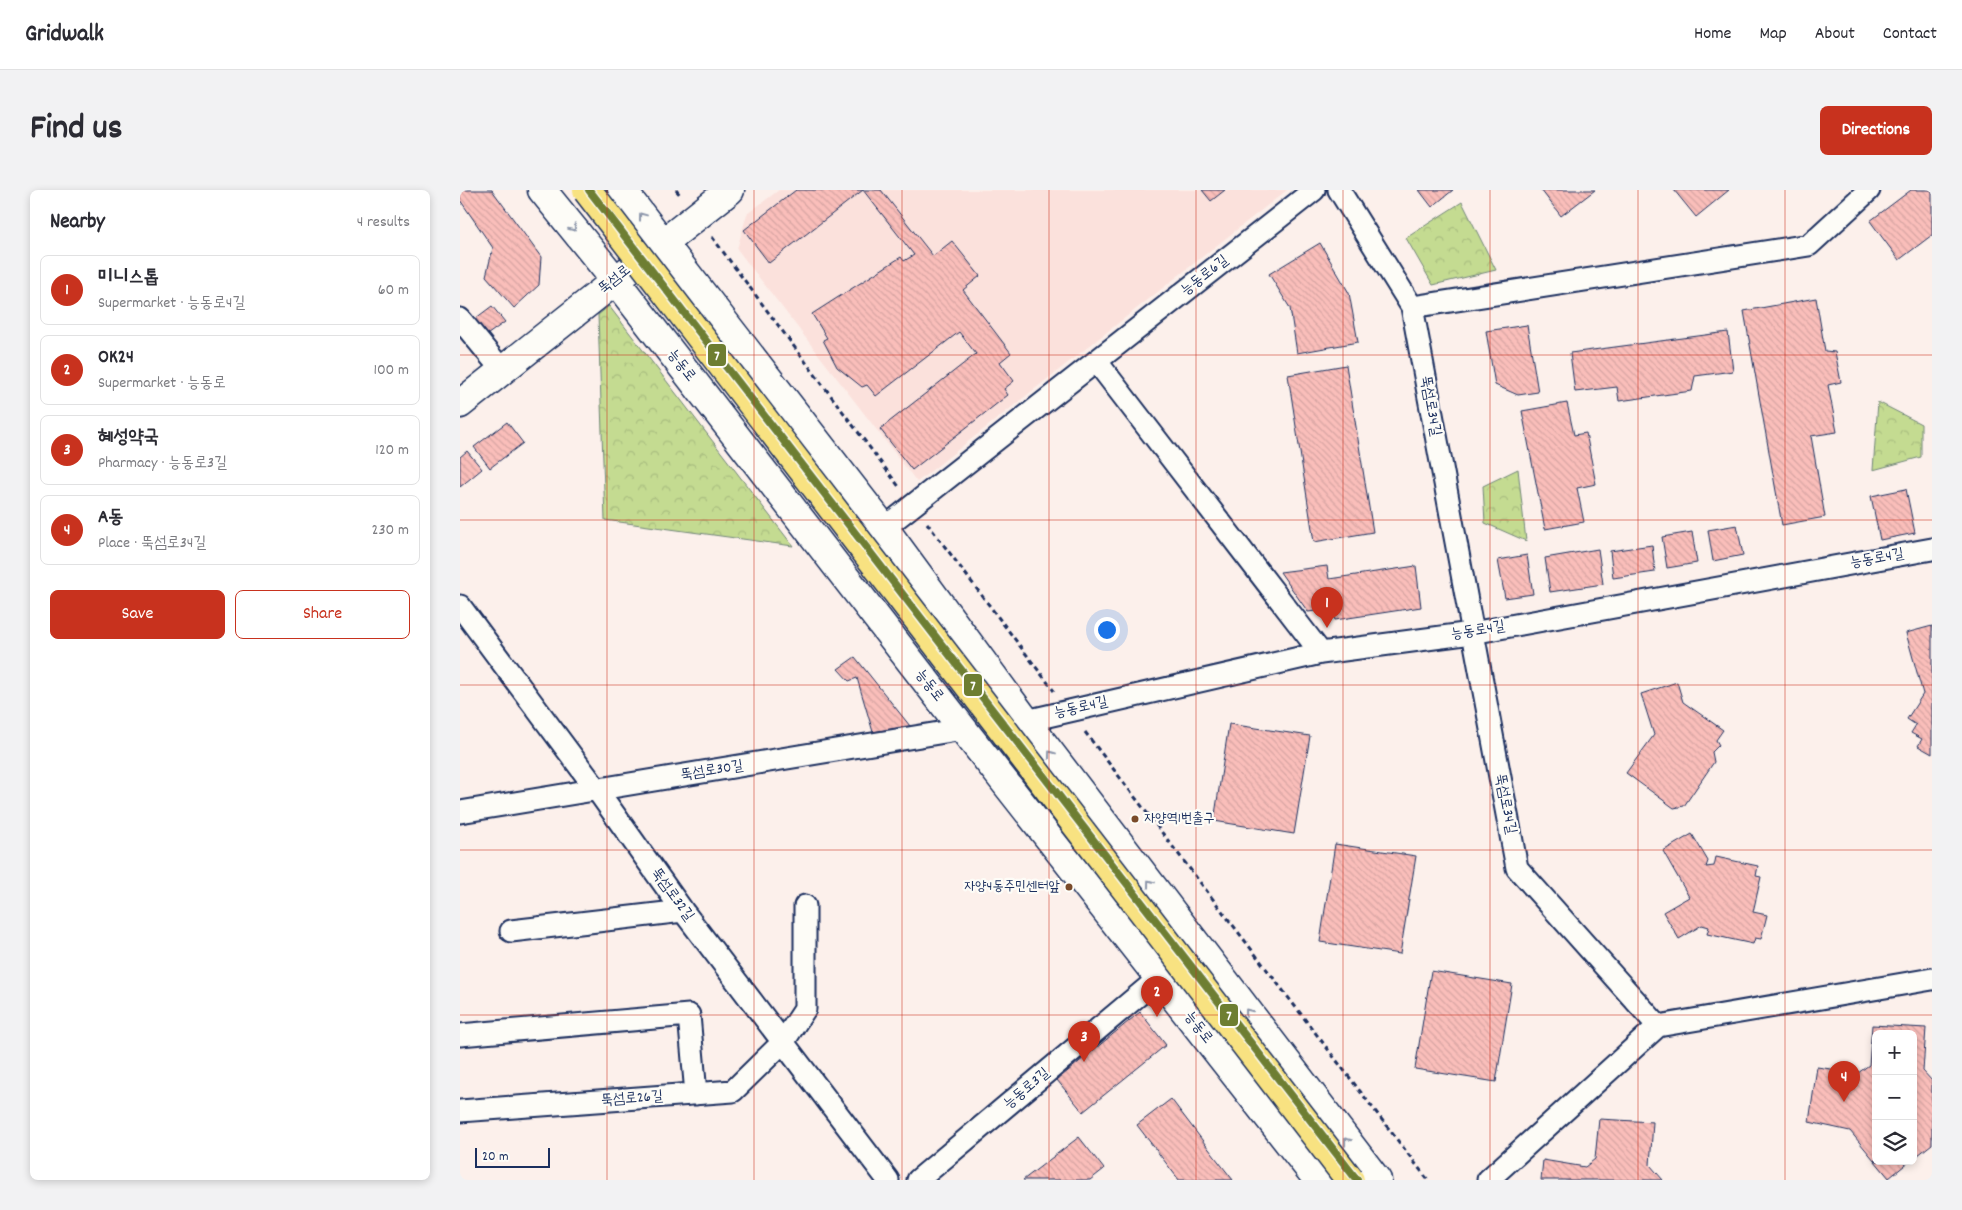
<!DOCTYPE html>
<html lang="en">
<head>
<meta charset="utf-8">
<style>
  body { margin:0; font-family:Dekko,"Poor Story",sans-serif; background:#f2f2f3; color:#2b2b33 }
  .controls { position:absolute; right:15px; bottom:15px; display:grid; overflow:hidden; border-radius:8px; box-shadow:0 2px 8px #0003 }
  .controls button { width:45px; height:45px; display:grid; place-items:center; padding:0; border:0; border-bottom:1px solid #e1e1e2; background:#fff; color:#2b2b33; font:25px sans-serif }
  .scale { position:absolute; left:15px; bottom:12px; width:75px; box-sizing:border-box; padding-left:5px; border:2px solid #1b2f5e; border-top:0; font-size:14px; line-height:18px; white-space:nowrap; color:#1b2f5e; -webkit-text-stroke:4px #fdfcf7; paint-order:stroke }
  .you { position:absolute; left:646px; top:439px; width:18px; height:18px; margin:-12px; border:4px solid #fff; border-radius:50%; background:#1a73e8; box-shadow:0 0 0 8px #1a73e833 }
  .badge { display:grid; place-items:center; width:32px; height:32px; border-radius:50%; background:#c8321e; color:#fff; font-size:16px; font-weight:700 }
  .pin { position:absolute; translate:-50% -41px; filter:drop-shadow(0 1px 2px #0008) }
  .pin::after { content:''; position:absolute; top:26px; width:18px; height:15px; background:inherit; clip-path:polygon(0 0,100% 0,50% 100%) }
  .list { margin:0; padding:0; list-style:none }
  h2 { display:flex; justify-content:space-between; align-items:center; height:65px; margin:0; padding:0 20px; font-size:21px }
  h2 small { font-size:16px; font-weight:400; color:#7c7c81 }
  .list li { display:grid; grid-template-columns:32px 1fr auto; gap:15px; align-items:center; box-sizing:border-box; height:70px; margin:0 10px 10px; padding:0 10px; border:1px solid #e1e1e2; border-radius:8px }
  .list b { display:block; font-size:19px; white-space:nowrap }
  .list p { margin:0; font-size:16px; white-space:nowrap; color:#7c7c81 }
  .list em { font-size:16px; font-style:normal; color:#7c7c81 }
  .actions { display:flex; gap:10px; padding:15px 20px }
  .actions a { flex:1; padding:11px 0; border:1px solid #c8321e; border-radius:8px; text-align:center; font-size:18px; color:#c8321e }
  .actions .main { background:#c8321e; color:#fff }
  .icon { flex:none; width:28px; height:28px; fill:none; stroke:currentColor; stroke-width:2; stroke-linecap:round; stroke-linejoin:round }
  .map { position:relative; flex:none; width:1472px; height:990px; overflow:hidden; border-radius:8px }
  header { display:flex; align-items:center; gap:30px; box-sizing:border-box; height:70px; padding:0 25px; background:#fff; border-bottom:1px solid #e1e1e2 }
  header strong { font-size:24px }
  nav { display:flex; gap:28px; margin-inline-start:auto; font-size:18px }
  .intro { display:flex; align-items:center; justify-content:space-between; box-sizing:border-box; height:120px; padding:0 30px }
  h1 { margin:0; font-size:35px }
  .button { padding:12px 22px; border-radius:8px; background:#c8321e; color:#fff; font-size:18px; font-weight:700 }
  main { display:flex; gap:30px; padding:0 30px }
  aside { flex:1; background:#fff; border-radius:8px; box-shadow:0 2px 8px #0003 }
  .map>svg:first-child { display:block }
</style>
</head>
<body>
<header>
<strong>Gridwalk</strong>
<nav><a>Home</a><a>Map</a><a>About</a><a>Contact</a></nav>
</header>
<div class="intro"><h1>Find us</h1><a class="button">Directions</a></div>
<main>
<aside>
<h2>Nearby<small>4 results</small></h2>
<ul class="list">
<li><span class="badge">1</span><div><b>미니스톱</b><p>Supermarket · 능동로4길</p></div><em>60 m</em></li>
<li><span class="badge">2</span><div><b>OK24</b><p>Supermarket · 능동로</p></div><em>100 m</em></li>
<li><span class="badge">3</span><div><b>혜성약국</b><p>Pharmacy · 능동로3길</p></div><em>120 m</em></li>
<li><span class="badge">4</span><div><b>A동</b><p>Place · 뚝섬로34길</p></div><em>230 m</em></li>
</ul>
<div class="actions"><a class="main">Save</a><a>Share</a></div>
</aside>
<div class="map">
<svg width="1472" height="990" viewBox="0 0 1472 990">
  <defs>
    <pattern id="park-crowns" width="20" height="18" patternUnits="userSpaceOnUse" patternTransform="scale(1.25)"><rect width="20" height="18" fill="#c4db91"/><path d="M2 6a3 3 0 1 1 6 0M12 15a3 3 0 1 1 6 0" fill="none" stroke="#a8bc7f"/></pattern>
    <pattern id="building-back-hatch" width="6" height="6" patternUnits="userSpaceOnUse" patternTransform="scale(1.25)"><rect width="6" height="6" fill="#fabeba"/><path d="M-1 5l2 2M0 0l6 6M5-1l2 2" fill="none" stroke="#d6a4a2"/></pattern>
  </defs>
  <rect width="100%" height="100%" fill="#fcf0eb"/>
  <filter id="ink" filterUnits="userSpaceOnUse"><feTurbulence type="fractalNoise" baseFrequency=".02" numOctaves="2"/><feDisplacementMap in="SourceGraphic" scale="10" xChannelSelector="R" yChannelSelector="G"/><feConvolveMatrix kernelMatrix="1 2 1 2 8 2 1 2 1" color-interpolation-filters="sRGB"/></filter>
  <g filter="url(#ink)">
    <path fill="#fbe1dc" d="M319,0H827L457,292L277,59L287,24Z"/>
    <path fill="url(#park-crowns)" stroke="#708578" d="M1002,12L1036,80L973,95L946,48Z
      M149,116L333,356L145,330L138,125Z
      M1418,212L1461,234V267L1413,280Z
      M1058,279L1066,351L1025,333L1023,296Z"/>
    <path fill="url(#building-back-hatch)" stroke="#1b2f5e" d="M0,0H32L81,67L79,95L54,118L26,86L33,58L0,10Z
      M336,0H403L309,73L284,40Z
      M403,0H421L473,66L492,51L520,86L503,100L551,163L540,172L554,191L544,199L548,205L452,280L420,239L516,164L499,142L416,206L407,195L402,197L377,177L363,150L367,148L352,124L441,67L444,71L454,65Z
      M742,0H765L751,11Z
      M959,0H993L972,17Z
      M1081,0H1135L1101,26Z
      M1214,0H1269L1236,27Z
      M1451,0H1472V45L1439,70L1410,31Z
      M860,53L889,103L898,152L837,163L830,118L809,84Z
      M1356,108L1365,161L1375,162L1381,192L1368,195L1377,242L1351,246L1365,327L1322,335L1284,121Z
      M32,116L45,132L24,147L12,131Z
      M1067,135L1078,202L1058,205L1035,195L1026,141Z
      M1268,142L1273,181L1235,186L1232,201L1159,211L1157,197L1115,202L1110,163Z
      M886,175L913,342L854,352L828,185Z
      M1107,213L1114,245L1126,243L1136,294L1117,298L1124,332L1085,339L1062,221Z
      M47,232L63,253L30,278L14,257Z
      M7,261L22,279L0,297V267Z
      M1446,299L1455,343L1420,350L1411,306Z
      M1277,335L1283,365L1253,371L1248,340Z
      M1232,342L1237,373L1207,378L1202,347Z
      M1192,355L1195,382L1153,388L1150,361Z
      M1138,359L1143,394L1090,402L1085,368Z
      M1067,365L1073,404L1045,408L1038,370Z
      M867,376L869,389L956,376L961,417L875,430L871,419L848,422L820,382Z
      M1472,436V564L1458,556L1462,549L1451,543L1456,535L1447,529L1463,504L1446,443Z
      M395,467L450,536L413,542L397,488L389,491L378,479Z
      M1217,492L1223,512L1263,540L1256,550L1259,555L1252,562L1254,572L1224,616L1214,618L1166,583L1194,545L1181,504Z
      M769,534L850,546L834,644L754,631Z
      M1232,644L1248,671L1246,677L1254,676L1256,667L1298,676L1296,686L1301,687L1293,722L1307,725L1301,749L1295,748L1293,754L1247,744L1249,737L1242,735L1219,749L1203,722L1229,707L1203,661Z
      M875,654L956,666L940,764L860,752Z
      M971,781L1052,794L1036,892L955,879Z
      M680,822L706,855L623,922L597,890Z
      M1412,835L1466,838L1463,881L1472,891V954L1453,969V844H1416V971H1450L1429,988L1390,941L1349,932L1357,877L1398,883L1409,875Z
      M711,909L755,967L773,990H719L677,935Z
      M1139,929L1193,932L1190,975L1203,990H1081L1083,970L1125,977L1135,969Z
      M619,947L644,979L630,990H563Z"/>
    <g fill="none" stroke-linecap="round" stroke-linejoin="round">
      <g stroke="#1b2f5e" stroke-width="25">
        <path id="minor" d="M879,0L952,117L1057,678L1198,836L1028,990
          M952,117L1349,55L1409,0
          M0,129L42,180
          M637,172L861,463
          M424,338L854,0
          M0,416L137,600L223,721L428,990
          M566,531L861,463L1012,443L1472,359
          M0,622L503,539
          M51,741L223,721
          M1198,836L1472,789
          M0,845L229,825L236,904
          M0,921L273,901L324,851L345,819V716
          M458,990L699,788"/>
      </g>
      <g stroke="#1b2f5e" stroke-width="31">
        <path id="secondary" d="M82,0L155,90L503,539L858,990
          M162,0L424,338L566,531L917,990
          M0,214L270,0"/>
      </g>
      <path stroke="#1b2f5e" stroke-width="3" stroke-dasharray="5 4" stroke-linecap="butt" d="M216,0L221,6
        M252,47L440,298
        M467,333L594,501
        M625,542L968,990"/>
      <use href="#minor" stroke="#fdfcf7" stroke-width="21"/>
      <use href="#secondary" stroke="#fdfcf7" stroke-width="28"/>
      <g stroke="#1b2f5e" stroke-width="31" stroke-linecap="butt">
        <path id="trunk-bridge" d="M127,0L890,990"/>
      </g>
      <use href="#trunk-bridge" stroke="#f8e281" stroke-width="28"/>
      <g stroke="#fdfcf7" stroke-width="11">
        <path id="metro-1" d="M129,0L897,990"/>
      </g>
      <use href="#metro-1" stroke="#6e7e31" stroke-width="8"/>
    </g>
    <defs><path id="oneway-chevron" d="M-2-3.5L2.5 0L-2 3.5" fill="none" stroke-width="1.6" stroke-linecap="round" stroke-linejoin="round" transform="scale(1.25)"/></defs>
    <g stroke="#8c96aa">
      <use href="#oneway-chevron" transform="translate(182 26) rotate(-127)"/>
      <use href="#oneway-chevron" transform="translate(113 38) rotate(51)"/>
      <use href="#oneway-chevron" transform="translate(591 564) rotate(-127)"/>
      <use href="#oneway-chevron" transform="translate(690 693) rotate(-127)"/>
      <use href="#oneway-chevron" transform="translate(788 822) rotate(-128)"/>
      <use href="#oneway-chevron" transform="translate(887 951) rotate(-128)"/>
    </g>
  </g>
  <path fill="none" stroke="#c8321e" stroke-width="1" stroke-opacity="0.55" d="M147,0V990M294,0V990M442,0V990M589,0V990M736,0V990M883,0V990M1030,0V990M1178,0V990M1325,0V990M0,165H1472M0,330H1472M0,495H1472M0,660H1472M0,825H1472"/>
  <g fill="#7a4b2a" stroke="#fdfcf7" stroke-width="2">
    <circle cx="675" cy="629" r="4.5"/>
    <circle cx="609" cy="697" r="4.5"/>
  </g>
  <g text-anchor="middle" dominant-baseline="central" stroke-width="4.5" stroke-linejoin="round" paint-order="stroke">
    <g font-size="14" fill="#1b2f5e" stroke="#fdfcf7" text-anchor="start">
      <text x="684" y="629">자양역1번출구</text>
      <text x="600" y="697" text-anchor="end">자양4동주민센터앞</text>
    </g>
    <g font-size="15" fill="#1b2f5e" stroke="#fdfcf7">
      <text transform="translate(745 86) rotate(-38)">능동로6길</text>
      <text transform="translate(155 90) rotate(-39)">뚝섬로</text>
      <text transform="translate(221 176) rotate(52)">능동로</text>
      <text transform="translate(970 216) rotate(80)">뚝섬로34길</text>
      <text transform="translate(1417 369) rotate(-10)">능동로4길</text>
      <text transform="translate(1018 441) rotate(-9)">능동로4길</text>
      <text transform="translate(469 496) rotate(52)">능동로</text>
      <text transform="translate(621 518) rotate(-13)">능동로4길</text>
      <text transform="translate(252 581) rotate(-9)">뚝섬로30길</text>
      <text transform="translate(1045 614) rotate(79)">뚝섬로34길</text>
      <text transform="translate(212 705) rotate(54)">뚝섬로32길</text>
      <text transform="translate(738 838) rotate(52)">능동로</text>
      <text transform="translate(567 899) rotate(-40)">능동로3길</text>
      <text transform="translate(172 909) rotate(-4)">뚝섬로26길</text>
    </g>
  </g>
  <g stroke="#fdfcf7" stroke-width="2">
    <rect x="247" y="153" width="20" height="24" rx="5" fill="#6e7e31"/>
    <rect x="503" y="483" width="20" height="24" rx="5" fill="#6e7e31"/>
    <rect x="759" y="813" width="20" height="24" rx="5" fill="#6e7e31"/>
  </g>
  <g font-size="14" text-anchor="middle" font-weight="bold" fill="#fff">
    <text x="257" y="170">7</text>
    <text x="513" y="500">7</text>
    <text x="769" y="830">7</text>
  </g>
</svg>
<div class="controls">
<button>+</button>
<button>−</button>
<button><svg class="icon" aria-label="layers" viewBox="0 0 24 24"><path d="M12 4l9 5-9 5-9-5zM3 14l9 5 9-5"/></svg></button>
</div>
<div class="scale">20 m</div>
<div class="you"></div>
<div class="pin badge" style="left:867px;top:438px">1</div>
<div class="pin badge" style="left:697px;top:827px">2</div>
<div class="pin badge" style="left:624px;top:872px">3</div>
<div class="pin badge" style="left:1384px;top:912px">4</div>
</div>
</main>
</body>
</html>
